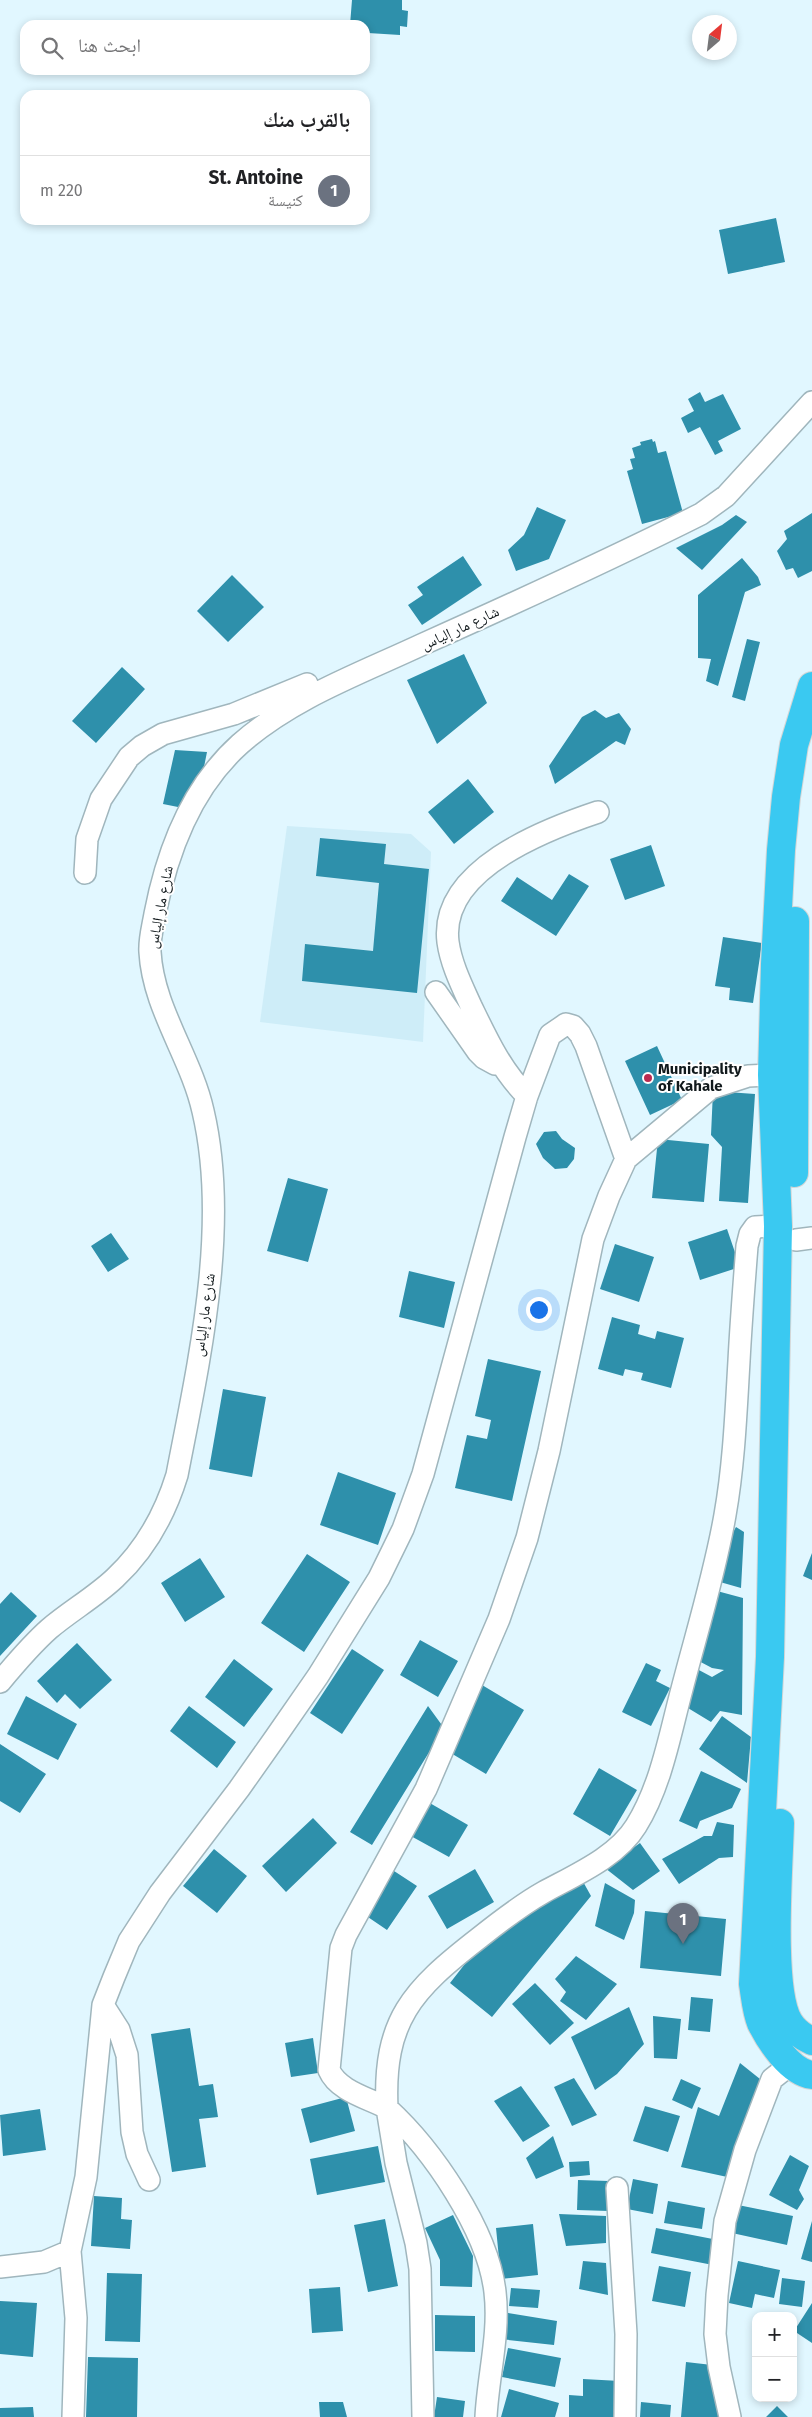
<!DOCTYPE html>
<html lang="ar">
<head>
<meta charset="utf-8">
<style>
  body { margin:0; font-family:"Fira Sans","Noto Naskh Arabic",sans-serif; background:#f6f6f6; color:#202124; direction:rtl }
  .controls { position:absolute; right:15px; bottom:15px; display:grid; overflow:hidden; border-radius:10px; box-shadow:0 2px 8px #0003 }
  .controls button { width:45px; height:45px; display:grid; place-items:center; padding:0; border:0; border-bottom:1px solid #e0e0e0; background:#fff; color:#202124; font:25px sans-serif }
  .compass { position:absolute; left:692px; top:15px; width:45px; height:45px; border-radius:50%; background:#fff; box-shadow:0 2px 8px #0003; rotate:28deg }
  .you { position:absolute; left:538px; top:1309px; width:18px; height:18px; margin:-12px; border:4px solid #fff; border-radius:50%; background:#1a73e8; box-shadow:0 0 0 8px #1a73e833 }
  .badge { display:grid; place-items:center; width:32px; height:32px; border-radius:50%; background:#2563eb; color:#fff; font-size:16px; font-weight:700 }
  .pin { position:absolute; translate:-50% -41px; filter:drop-shadow(0 1px 2px #0008) }
  .pin::after { content:''; position:absolute; top:26px; width:18px; height:15px; background:inherit; clip-path:polygon(0 0,100% 0,50% 100%) }
  .list { margin:0; padding:0; list-style:none }
  h2 { display:flex; justify-content:space-between; align-items:center; height:65px; margin:0; padding:0 20px; font-size:21px }
  h2 small { font-size:16px; font-weight:400; color:#757577 }
  .list li { display:grid; grid-template-columns:32px 1fr auto; gap:15px; align-items:center; box-sizing:border-box; height:70px; padding:0 20px; border-top:1px solid #e0e0e0 }
  .list b { display:block; font-size:19px; white-space:nowrap }
  .list p { margin:0; font-size:16px; white-space:nowrap; color:#757577 }
  .list em { font-size:16px; font-style:normal; color:#757577 }
  .icon { flex:none; width:28px; height:28px; fill:none; stroke:currentColor; stroke-width:2; stroke-linecap:round; stroke-linejoin:round }
  .map { position:relative; flex:none; width:812px; height:2417px; overflow:hidden; direction:ltr }
  .search { position:absolute; background:#fff; box-shadow:0 2px 8px #0003; left:20px; top:20px; width:350px; height:55px; display:flex; align-items:center; gap:12px; box-sizing:border-box; padding:0 18px; border-radius:15px; color:#757577; font-size:19px }
  .panel { position:absolute; background:#fff; box-shadow:0 2px 8px #0003; left:20px; top:90px; width:350px; height:135px; border-radius:15px; direction:rtl }
  .map>svg:first-child { display:block }
</style>
</head>
<body>
<div class="map">
<svg width="812" height="2417" viewBox="0 0 812 2417">
  <rect width="100%" height="100%" fill="#e1f7ff"/>
  <path fill="#ceedf8" d="M287,826L411,834L431,852L423,1042L260,1022Z"/>
  <path fill="#2e90ab" d="M352,0H402V10L408,11L407,27L400,26V35L368,33V36H365V25H350Z
    M776,218L785,262L728,274L719,230Z
    M700,392L705,402L723,394L741,429L718,441L723,451L715,455L700,427L688,433L681,418L694,411L688,399Z
    M652,439L653,442L655,441L658,453L666,451L683,513L642,524L627,471L633,469L630,459L635,458L632,448L641,445L640,442Z
    M537,507L566,520L549,559L516,571L508,550L524,535Z
    M812,513V571L798,578L793,568L786,570L777,551L787,539L784,531Z
    M736,515L747,522L702,570L676,548L722,525Z
    M463,556L482,585L422,625L408,605L423,595L417,587Z
    M742,558L758,577L761,585L745,592L718,686L706,681L711,659L698,658V595Z
    M232,575L264,607L228,642L197,611Z
    M747,639L760,642L745,701L732,697Z
    M464,654L487,703L437,744L407,680Z
    M122,667L145,689L96,743L72,721Z
    M595,710L606,718L619,713L631,729L625,745L616,741L555,784L549,766L582,717Z
    M175,750L207,752L199,792L178,807L163,804Z
    M468,779L494,812L454,844L428,812Z
    M320,838L386,844L384,864L429,869L417,993L302,981L305,944L373,951L379,883L316,876Z
    M651,845L665,886L625,900L610,859Z
    M569,874L589,886L556,936L501,901L517,877L552,900Z
    M723,937L762,943L753,1003L729,1000L730,988L715,986Z
    M657,1046L682,1100L650,1115L625,1061Z
    M713,1091L755,1094L748,1203L719,1201L722,1147L711,1135Z
    M556,1131L562,1139L575,1148L574,1159L567,1168L555,1169L543,1158L536,1144L544,1132Z
    M658,1139L709,1144L704,1202L652,1198Z
    M288,1178L328,1189L308,1262L267,1251Z
    M727,1229L740,1267L700,1280L688,1242Z
    M111,1233L129,1259L108,1272L91,1246Z
    M615,1244L654,1257L639,1302L600,1289Z
    M409,1271L455,1282L444,1328L399,1317Z
    M612,1317L640,1325L638,1334L655,1339L657,1331L684,1338L671,1388L641,1380L643,1373L625,1369L623,1376L598,1369Z
    M488,1359L541,1371L512,1501L455,1488L467,1435L487,1439L491,1420L475,1416Z
    M223,1389L266,1397L252,1477L209,1469Z
    M338,1472L396,1493L378,1545L320,1525Z
    M736,1527L744,1532L741,1588L720,1582L728,1541Z
    M812,1553V1580L803,1576Z
    M307,1554L350,1582L304,1652L261,1623Z
    M200,1558L225,1597L185,1622L161,1583Z
    M717,1591L743,1598L742,1715L720,1711L711,1722L683,1705L697,1669L712,1677L724,1670L712,1668L695,1659Z
    M11,1592L37,1616L0,1656V1604Z
    M420,1640L458,1661L438,1697L400,1675Z
    M77,1643L112,1680L80,1709L65,1694L57,1703L37,1681Z
    M352,1649L384,1670L342,1734L310,1713Z
    M234,1659L273,1689L244,1727L205,1697Z
    M646,1663L661,1670L656,1681L670,1688L651,1726L622,1712Z
    M482,1685L524,1710L486,1774L444,1749Z
    M26,1696L77,1724L58,1760L7,1734Z
    M189,1706L236,1742L217,1768L170,1731Z
    M428,1706L444,1728L372,1845L350,1832Z
    M722,1716L751,1737L747,1783L699,1749Z
    M0,1744L46,1774L20,1813L0,1801Z
    M599,1768L637,1790L610,1836L573,1814Z
    M701,1771L741,1789L732,1808L700,1821L697,1829L679,1821Z
    M428,1802L468,1825L449,1857L409,1835Z
    M313,1818L337,1843L286,1892L262,1866Z
    M717,1822L734,1825L733,1857L719,1858L679,1884L662,1859L704,1836H712Z
    M640,1843L660,1871L633,1890L605,1868Z
    M214,1849L247,1876L217,1913L183,1886Z
    M391,1869L417,1886L387,1930L362,1913Z
    M475,1869L494,1902L447,1929L428,1896Z
    M581,1878L591,1896L492,2017L450,1983L479,1946Z
    M605,1883L635,1900L634,1913L624,1940L595,1926Z
    M645,1911L726,1919L721,1976L640,1968Z
    M576,1956L617,1984L586,2020L560,2001L566,1992L555,1979Z
    M535,1983L574,2023L550,2045L512,2004Z
    M691,1997L713,1999L710,2032L688,2030Z
    M629,2007L644,2044L617,2074L595,2090L571,2037Z
    M653,2016L681,2019L677,2059L654,2058Z
    M190,2028L199,2086L213,2084L218,2117L199,2119L206,2167L172,2172L151,2034Z
    M313,2038L318,2073L291,2077L285,2043Z
    M740,2063L760,2079L732,2178L681,2167L698,2107L719,2116Z
    M574,2078L597,2115L572,2126L554,2087Z
    M681,2079L701,2088L692,2109L672,2100Z
    M521,2086L550,2126L523,2142L494,2101Z
    M346,2097L355,2131L310,2143L301,2109Z
    M645,2106L680,2116L668,2152L633,2141Z
    M40,2109L46,2150L3,2156L0,2115Z
    M553,2136L564,2167L536,2179L526,2158Z
    M378,2146L385,2182L317,2195L310,2159Z
    M790,2155L809,2166L799,2190L804,2199L797,2210L769,2195Z
    M589,2161L590,2175L570,2177L569,2162Z
    M633,2179L658,2184L653,2214L627,2209Z
    M578,2180L609,2181V2211L577,2210Z
    M94,2196L122,2198L121,2219L132,2220L130,2249L91,2246Z
    M668,2201L705,2208L702,2229L664,2223Z
    M738,2205L793,2216L787,2245L732,2233Z
    M559,2214L606,2216V2243L566,2246Z
    M453,2215L473,2256L472,2287L440,2286V2260L425,2228Z
    M385,2219L398,2286L368,2292L354,2225Z
    M812,2221V2262L801,2259Z
    M533,2224L538,2275L501,2279L496,2228Z
    M656,2228L718,2240L713,2265L651,2253Z
    M583,2261L606,2263L608,2295L579,2289Z
    M738,2261L780,2270L774,2298L755,2294L752,2308L729,2303Z
    M659,2266L691,2272L685,2307L652,2301Z
    M107,2273L142,2274L140,2342L105,2341Z
    M782,2278L805,2281L802,2307L779,2304Z
    M340,2287L343,2331L312,2333L309,2289Z
    M511,2288L540,2290L538,2308L509,2306Z
    M0,2301L37,2303L33,2357L0,2354Z
    M812,2303V2343L794,2331Z
    M502,2312L557,2321L554,2345L500,2339Z
    M435,2315L475,2316V2352L435,2351Z
    M508,2348L561,2358L555,2387L502,2377Z
    M88,2357L138,2358L137,2417H86Z
    M686,2362L712,2365L721,2417H681Z
    M583,2379L620,2381L619,2417H569V2395L583,2396Z
    M509,2389L559,2403L555,2417H501Z
    M437,2397L465,2401L463,2417H434Z
    M319,2402H343L347,2417H320Z
    M641,2402L671,2405L670,2417H640Z
    M777,2406L788,2417H766Z
    M33,2407L34,2417H0V2408Z"/>
  <g fill="none" stroke-linecap="round" stroke-linejoin="round">
    <g stroke="#a0b6bd" stroke-width="24">
      <path id="street" d="M85,873L87,839L101,799L129,757L142,746L163,734L234,714L307,684
        M436,992L478,1052L484,1058L495,1064
        M527,1096C501,1070 487,1039 471,1006C462,986 451,964 448,942C439,870 544,830 598,812
        M796,1240L812,1238
        M0,1682C15,1664 31,1645 49,1629C70,1611 95,1597 115,1578C145,1550 165,1514 177,1475C199,1361 230,1226 203,1111C191,1057 153,1008 150,952C149,940 153,926 155,914C167,852 192,787 240,744C292,698 359,674 421,645C515,603 609,560 701,514L726,496L812,402
        M103,2005L119,2030L127,2055L132,2132L137,2154L149,2180
        M617,2188L626,2334L625,2417
        M0,2267L44,2262L70,2251
        M73,2417L76,2318L70,2251L86,2177L103,2005L114,1977L129,1941L160,1893L239,1789L275,1738L318,1676L379,1578L403,1529L423,1474L515,1137L527,1096L550,1035L566,1024L573,1026L580,1034L586,1046L626,1159
        M423,2417L420,2269L416,2243L396,2163L387,2108C368,2098 338,2091 329,2070L341,1948L346,1935L426,1789L499,1619L527,1538L549,1451L593,1239L609,1196L626,1159L711,1088L748,1076L772,1075
        M486,2417C488,2376 500,2333 495,2292C488,2230 432,2149 387,2108C383,2020 412,1990 479,1938C499,1922 521,1905 544,1892C575,1875 617,1857 636,1826C661,1786 670,1734 682,1689C697,1631 715,1573 725,1515C734,1464 736,1412 739,1361C741,1322 744,1284 747,1246L750,1234L755,1227L778,1226
        M730,2417L719,2367L715,2334L717,2295L725,2221L745,2150L772,2079L791,2064"/>
    </g>
    <g stroke="#d4d6d6" stroke-width="30">
      <path id="highway" d="M812,686L794,745L786,797L781,850L775,964L772,1075L778,1226L770,1657L753,1984C755,1996 756,2011 761,2023C770,2041 790,2072 812,2075
        M794,1173L795,921
        M780,1823C779,1865 769,1989 789,2022C794,2030 803,2037 812,2041"/>
    </g>
    <use href="#street" stroke="#fff" stroke-width="21"/>
    <use href="#highway" stroke="#3ac9f1" stroke-width="28"/>
  </g>
  <circle fill="#bb2b51" stroke="#fff" stroke-width="2" cx="648" cy="1078" r="5"/>
  <g text-anchor="middle" dominant-baseline="central" stroke-width="4" stroke-linejoin="round" paint-order="stroke">
    <g font-size="15" fill="#11191c" stroke="#fff">
      <text transform="translate(460 628) rotate(-25)">شارع مار إلياس</text>
      <text transform="translate(160 907) rotate(-79)">شارع مار إلياس</text>
      <text transform="translate(204 1315) rotate(-82)">شارع مار إلياس</text>
    </g>
    <g font-size="15" font-weight="bold" fill="#11191c" stroke="#fff" text-anchor="start">
      <text x="658" y="1069">Municipality<tspan x="658" dy="17">of Kahale</tspan></text>
    </g>
  </g>
</svg>
<div class="controls">
<button>+</button>
<button>−</button>
</div>
<svg class="compass" viewBox="-18 -18 36 36"><path d="M0-13l5 13h-10z" fill="#e53935"/><path d="M0 13l5-13h-10z" fill="#757577"/></svg>
<div class="you"></div>
<div class="pin badge" style="left:683px;top:1944px;background:#6b7280">1</div>
<div class="search"><svg class="icon" aria-label="search" viewBox="0 0 24 24"><circle cx="10" cy="10" r="6"/><path d="M15 15l6 6"/></svg>ابحث هنا</div>
<section class="panel">
<h2>بالقرب منك<small></small></h2>
<ul class="list">
<li><span class="badge" style="background:#6b7280">1</span><div><b>St. Antoine</b><p>كنيسة</p></div><em>220 m</em></li>
</ul>
</section>
</div>
</body>
</html>
